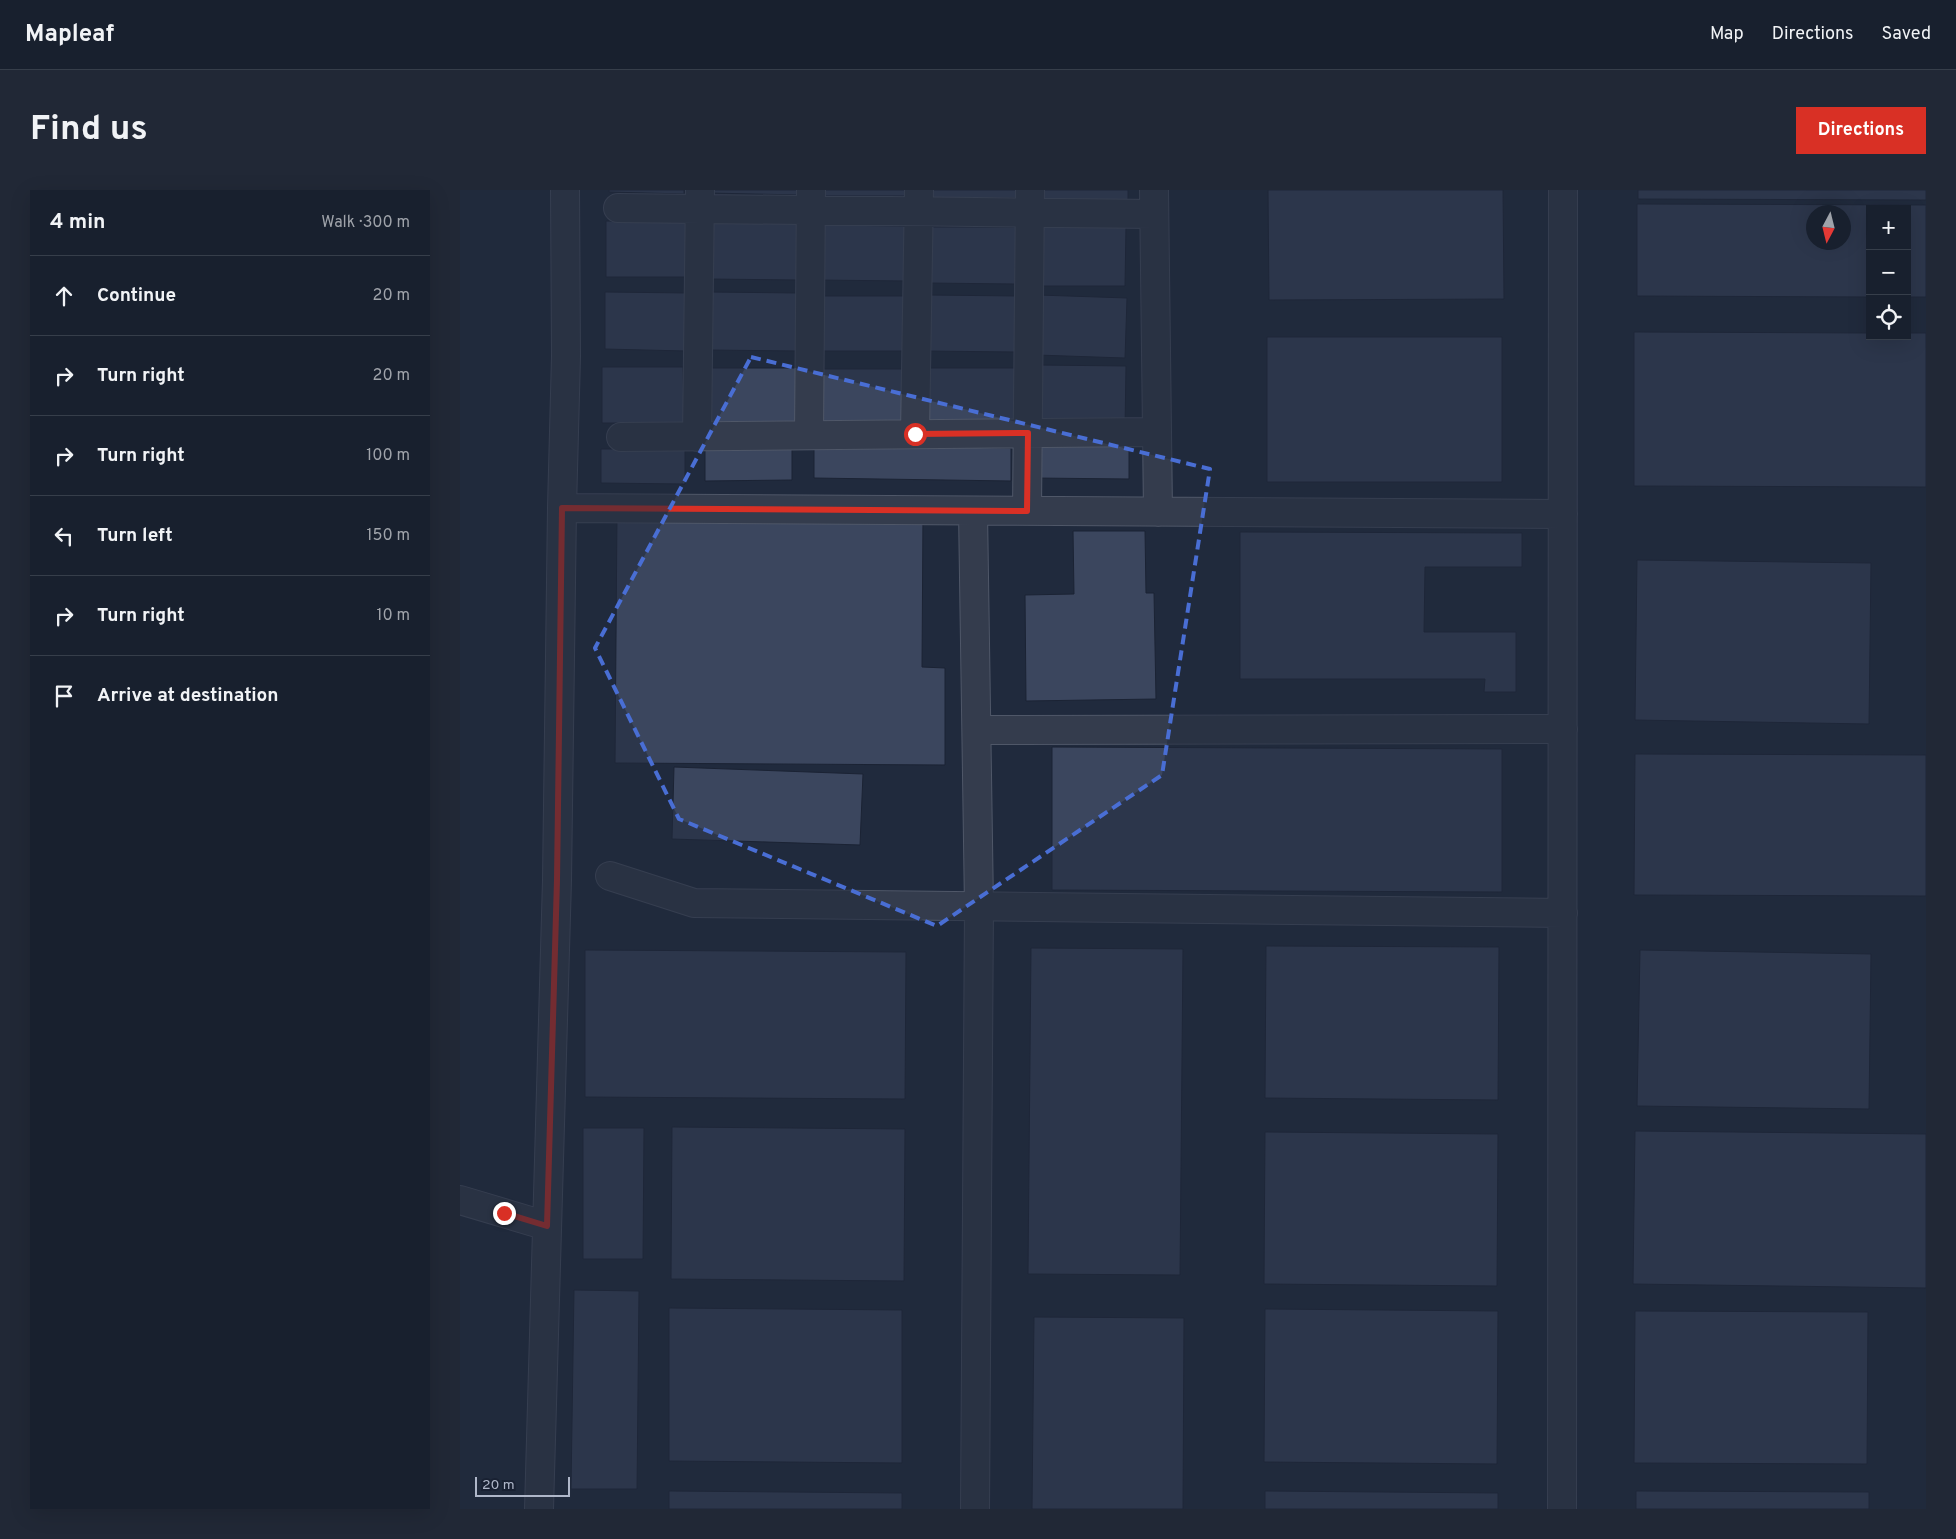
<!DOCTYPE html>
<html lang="en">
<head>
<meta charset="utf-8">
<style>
  body { margin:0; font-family:Overpass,sans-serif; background:#212836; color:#f1f3f6 }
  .controls { position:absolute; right:15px; top:15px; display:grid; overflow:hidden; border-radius:0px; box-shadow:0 5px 20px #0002 }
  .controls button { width:45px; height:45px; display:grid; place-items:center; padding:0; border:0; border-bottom:1px solid #363e4a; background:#18202e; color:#f1f3f6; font:25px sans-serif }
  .compass { position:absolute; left:1346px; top:15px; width:45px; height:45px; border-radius:50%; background:#18202e; box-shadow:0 5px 20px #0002; rotate:187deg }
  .scale { position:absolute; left:15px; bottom:12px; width:95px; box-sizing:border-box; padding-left:5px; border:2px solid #afb7c9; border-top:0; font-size:14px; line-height:18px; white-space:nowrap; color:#afb7c9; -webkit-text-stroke:4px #192132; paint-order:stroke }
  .stop { position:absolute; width:15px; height:15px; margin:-11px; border:4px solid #d93025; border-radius:50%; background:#fff }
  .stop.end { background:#d93025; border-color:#fff; box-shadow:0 1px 5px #0008 }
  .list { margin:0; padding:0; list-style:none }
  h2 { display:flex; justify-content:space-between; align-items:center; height:65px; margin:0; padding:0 20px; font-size:21px }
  h2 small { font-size:16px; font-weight:400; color:#9fa3aa }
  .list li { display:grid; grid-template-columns:32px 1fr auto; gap:15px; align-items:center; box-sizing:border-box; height:80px; padding:0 20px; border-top:1px solid #363e4a }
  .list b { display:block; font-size:19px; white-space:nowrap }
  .list em { font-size:16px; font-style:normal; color:#9fa3aa }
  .icon { flex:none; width:28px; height:28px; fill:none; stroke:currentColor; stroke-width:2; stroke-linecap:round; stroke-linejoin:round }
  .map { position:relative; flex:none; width:1466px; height:1319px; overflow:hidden; border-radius:0px }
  header { display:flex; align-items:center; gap:30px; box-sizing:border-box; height:70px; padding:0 25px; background:#18202e; border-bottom:1px solid #363e4a }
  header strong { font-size:24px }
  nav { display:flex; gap:28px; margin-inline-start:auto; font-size:18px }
  .intro { display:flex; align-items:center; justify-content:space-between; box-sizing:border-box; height:120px; padding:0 30px }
  h1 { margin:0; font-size:35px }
  .button { padding:12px 22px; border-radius:0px; background:#d93025; color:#fff; font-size:18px; font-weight:700 }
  main { display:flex; gap:30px; padding:0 30px }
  aside { flex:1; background:#18202e; border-radius:0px; box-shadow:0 5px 20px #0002 }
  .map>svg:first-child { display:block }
</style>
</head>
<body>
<header>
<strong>Mapleaf</strong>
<nav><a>Map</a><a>Directions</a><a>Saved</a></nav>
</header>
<div class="intro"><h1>Find us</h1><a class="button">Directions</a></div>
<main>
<aside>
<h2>4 min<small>Walk · 300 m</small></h2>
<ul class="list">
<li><svg class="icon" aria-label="ahead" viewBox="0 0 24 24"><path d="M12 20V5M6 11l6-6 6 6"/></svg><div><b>Continue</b></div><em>20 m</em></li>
<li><svg class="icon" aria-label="right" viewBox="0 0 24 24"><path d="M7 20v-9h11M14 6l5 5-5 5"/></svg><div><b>Turn right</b></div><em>20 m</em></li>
<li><svg class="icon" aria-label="right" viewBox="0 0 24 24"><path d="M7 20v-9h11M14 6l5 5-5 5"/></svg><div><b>Turn right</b></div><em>100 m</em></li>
<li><svg class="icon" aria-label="left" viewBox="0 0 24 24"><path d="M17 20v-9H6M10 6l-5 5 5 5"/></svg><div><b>Turn left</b></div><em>150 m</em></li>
<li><svg class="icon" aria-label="right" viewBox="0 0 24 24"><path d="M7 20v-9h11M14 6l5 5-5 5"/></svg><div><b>Turn right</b></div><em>10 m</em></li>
<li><svg class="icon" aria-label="arrive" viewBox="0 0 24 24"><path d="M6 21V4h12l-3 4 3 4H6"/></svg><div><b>Arrive at destination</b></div></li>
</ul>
</aside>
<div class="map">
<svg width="1466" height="1319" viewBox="0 0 1466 1319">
  <rect width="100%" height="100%" fill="#202a3d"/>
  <path fill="#3b465e" stroke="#1b2334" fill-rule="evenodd" d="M149,0H224V4L149,2Z
    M249,0H341L340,5L249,3Z
    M359,0H448V6H358Z
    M467,0H558V8H467Z
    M580,0H668V10H580Z
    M808,0H1043L1044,109L809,110Z
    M1178,0H1466V10L1178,9Z
    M1177,14L1466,15V107H1447V19H1410V107L1177,106ZM1354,22H1384V52H1354Z
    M146,31L226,32V87H146Z
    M251,32L339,33L338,90L250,89Z
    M360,35L448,36L447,91L359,90Z
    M579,35L666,36L665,96H579Z
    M469,37H556L555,94L469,93Z
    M145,102L227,103L226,161L145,159Z
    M249,102L337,103V161L249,160Z
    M467,105L557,106L556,162L466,161Z
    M578,105L667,108L665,168L577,165Z
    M356,106H447V161H355Z
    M1174,142L1410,143V146H1447V143H1466V297L1174,296Z
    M807,147H1042V292H807Z
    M577,175L666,176L665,237L576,236Z
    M142,177H223L224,233H142Z
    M247,178H336V233L247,232Z
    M464,178H555V233H464Z
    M356,179H446L447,234H356Z
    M576,253L669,254V289L575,288Z
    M354,255L551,258V291L354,288Z
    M332,257V290L245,291V258Z
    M141,259H225V294L141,293Z
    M157,324L463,325L462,477L485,478V575L155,573Z
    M613,341H685L686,403H694L696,509L566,511L565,405L614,404Z
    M780,342L1062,343V377H965L964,442H1056V502H1024L1025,489H780Z
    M1177,370L1411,373L1409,534L1175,530Z
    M592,557L1042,559V702L592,700Z
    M1175,564L1466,565V706L1174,705Z
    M214,577L403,584L400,655L212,649Z
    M806,756L1039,757L1038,910L805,908Z
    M571,758L723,759L720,1085L568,1084Z
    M125,760L446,762L445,909L125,907Z
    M1180,760L1411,764L1409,919L1177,916Z
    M212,937L445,939L444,1091L211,1089Z
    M123,938H184L183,1069H123Z
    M1175,941L1466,944V1098L1173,1094Z
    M805,942L1038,944L1037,1096L804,1094Z
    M114,1100L179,1101L177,1299H111Z
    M209,1118L442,1120V1273L209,1271Z
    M805,1119L1038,1121L1037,1274L804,1272Z
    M1175,1121L1408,1122L1407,1274L1174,1273Z
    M574,1127L724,1128L723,1319H572Z
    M209,1301L442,1303V1319H209Z
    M805,1301L1038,1303V1319H805Z
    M1176,1301L1409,1302V1319H1176Z"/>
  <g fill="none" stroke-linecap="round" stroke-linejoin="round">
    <g stroke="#4f5768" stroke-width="30">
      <path id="minor" d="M694,0L698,322
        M158,18L694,24
        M455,244L459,0
        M349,245L351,0
        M161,247L697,242
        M237,247L240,1
        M102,318L1103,324
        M513,321L519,717L515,1319
        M567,321L570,0
        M517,540L1103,539
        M150,686L234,713L1103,723
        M0,1010L87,1036
        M79,1319L97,690L102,318L106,166L105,0
        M1102,1319L1103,0"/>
    </g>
    <use href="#minor" stroke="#343c4d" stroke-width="28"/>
  </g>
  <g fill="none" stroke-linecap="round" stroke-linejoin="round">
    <path stroke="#d93025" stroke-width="6" d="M44,1023L87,1036L97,690L102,318L567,321L568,243L455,244"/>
  </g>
  <path d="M0 0H1466V1319H0ZM291,167L750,279L702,585L477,736L219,629L135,458Z" fill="#202a3d" fill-opacity=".55" fill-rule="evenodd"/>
  <path fill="none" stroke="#496ed4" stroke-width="4" stroke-dasharray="10 6" stroke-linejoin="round" d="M291,167L750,279L702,585L477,736L219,629L135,458Z"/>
</svg>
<div class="controls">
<button>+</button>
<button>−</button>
<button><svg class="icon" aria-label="locate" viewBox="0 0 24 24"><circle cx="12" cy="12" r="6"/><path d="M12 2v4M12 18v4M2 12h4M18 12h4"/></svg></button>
</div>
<svg class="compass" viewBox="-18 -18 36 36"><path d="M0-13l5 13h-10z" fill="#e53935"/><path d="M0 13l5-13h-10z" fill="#9fa3aa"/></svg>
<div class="scale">20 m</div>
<div class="stop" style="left:455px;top:244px"></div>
<div class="stop end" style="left:44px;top:1023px"></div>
</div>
</main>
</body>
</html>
